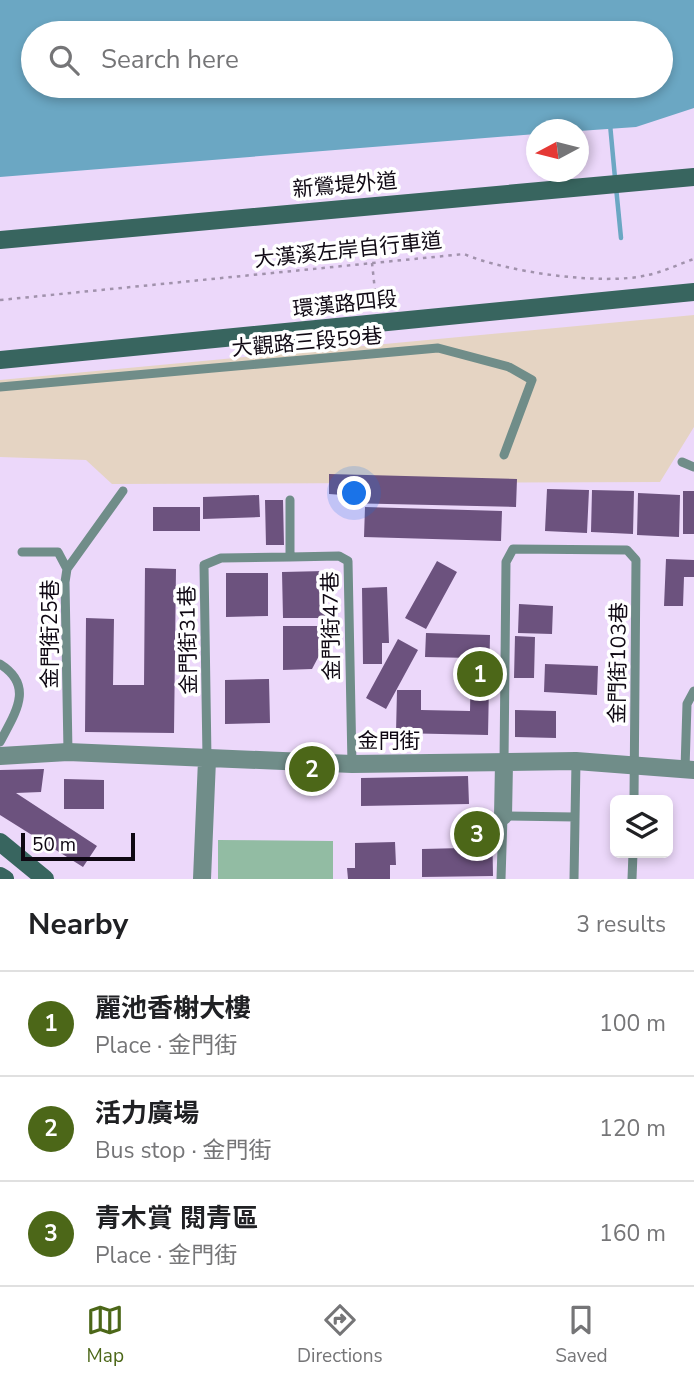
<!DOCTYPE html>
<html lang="en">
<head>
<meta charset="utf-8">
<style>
  body { margin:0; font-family:"Nunito Sans","Noto Sans TC",sans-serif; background:#f6f6f6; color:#202124 }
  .controls { position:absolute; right:21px; bottom:21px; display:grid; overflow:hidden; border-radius:10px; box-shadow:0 4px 10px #0003 }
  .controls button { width:63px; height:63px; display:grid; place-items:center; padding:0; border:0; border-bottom:2px solid #e0e0e0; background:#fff; color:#202124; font:35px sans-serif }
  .compass { position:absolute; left:526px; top:119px; width:63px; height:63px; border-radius:50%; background:#fff; box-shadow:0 4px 10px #0003; rotate:263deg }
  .scale { position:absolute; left:21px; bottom:18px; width:114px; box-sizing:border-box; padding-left:7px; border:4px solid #0f0813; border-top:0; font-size:19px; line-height:24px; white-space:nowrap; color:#0f0813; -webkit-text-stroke:5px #fff; paint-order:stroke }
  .you { position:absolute; left:355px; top:494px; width:24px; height:24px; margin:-18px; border:5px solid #fff; border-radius:50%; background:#1a73e8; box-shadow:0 0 0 10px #1a73e833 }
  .badge { display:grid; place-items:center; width:46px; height:46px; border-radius:50%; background:#4c6718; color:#fff; font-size:23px; font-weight:700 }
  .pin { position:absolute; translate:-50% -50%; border:4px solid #fff; box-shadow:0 2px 7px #0006 }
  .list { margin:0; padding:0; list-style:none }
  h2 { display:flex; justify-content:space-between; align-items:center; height:91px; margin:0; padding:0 28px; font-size:30px }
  h2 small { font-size:23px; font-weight:400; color:#757577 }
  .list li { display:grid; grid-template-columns:46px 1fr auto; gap:21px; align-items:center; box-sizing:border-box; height:105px; padding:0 28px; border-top:2px solid #e0e0e0 }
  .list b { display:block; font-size:26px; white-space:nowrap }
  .list p { margin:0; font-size:23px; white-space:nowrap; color:#757577 }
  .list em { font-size:23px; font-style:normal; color:#757577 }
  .icon { flex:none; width:38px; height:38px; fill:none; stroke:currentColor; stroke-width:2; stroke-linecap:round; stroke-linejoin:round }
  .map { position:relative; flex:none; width:694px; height:879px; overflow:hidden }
  .search { position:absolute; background:#fff; box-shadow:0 4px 10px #0003; left:21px; right:21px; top:21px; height:77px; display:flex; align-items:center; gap:18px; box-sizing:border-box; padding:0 24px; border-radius:38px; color:#757577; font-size:26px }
  .sheet { height:406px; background:#fff }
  nav { display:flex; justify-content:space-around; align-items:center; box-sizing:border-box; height:98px; border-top:2px solid #e0e0e0; background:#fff; font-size:19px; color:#757577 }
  nav a { display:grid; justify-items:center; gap:4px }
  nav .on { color:#4c6718 }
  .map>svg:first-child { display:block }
</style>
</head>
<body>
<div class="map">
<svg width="694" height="879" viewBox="0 0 694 879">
  <rect width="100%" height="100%" fill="#ecd8fa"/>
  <path fill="#e5d4c3" d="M694,315V427L660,482L112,484L86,460L0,457V380Z"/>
  <path fill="#92bca3" d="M218,840L333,841V879H218Z"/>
  <path fill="#6ba7c3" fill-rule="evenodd" d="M0,0H694V108L636,127L579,131L536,130V134L0,177ZM33,33H661V86H33Z"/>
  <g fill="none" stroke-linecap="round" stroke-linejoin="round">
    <path stroke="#6ba7c3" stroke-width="4.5" d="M610,124L615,178
      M616,187L621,238"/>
  </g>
  <path fill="#6c527e" d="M329,474L517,479L516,507L343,503V495L329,494Z
    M547,489L589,490L587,533L545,531Z
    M592,490L634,491L633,534L591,532Z
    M683,491H694V534H683Z
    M638,493L680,495L679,537L637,535Z
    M259,495L260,517L203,519V497Z
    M265,500H283L284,545H266Z
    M153,507H200V531H153Z
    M365,507L502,511L501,541L364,537Z
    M666,559L694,560V577H684L683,606H664Z
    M437,561L457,572L426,629L405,618Z
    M145,568L176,569L174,733L85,732L86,618L114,619L113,685H144Z
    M325,571L326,618H283L282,572Z
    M226,573H268V616L226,617Z
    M387,587L389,643H382V664H363L362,588Z
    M519,604L553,606L552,634L518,633Z
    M283,626H321V652L312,669L283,670Z
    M426,633L490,635L488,735L396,733L397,690H421V710L470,711L471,658L425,657Z
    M515,636L535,637L534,678H514Z
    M398,639L418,650L386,709L366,698Z
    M545,664L598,666L597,695L544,692Z
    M269,679L270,723L225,724V680Z
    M515,710L556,711V738L515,737Z
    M44,769L41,792L16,793L97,846L83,867L0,815V770Z
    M468,776L469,804L361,806V778Z
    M64,779L104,780V809H64Z
    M462,819H492L493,876L422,877V849L463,848Z
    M395,842L396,865H390V879H348L347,868H355V843Z"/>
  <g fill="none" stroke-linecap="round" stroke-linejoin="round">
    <path stroke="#a192ac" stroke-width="2.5" stroke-dasharray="3.5 5" stroke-linecap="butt" d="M372,263L376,300
      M0,300L464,254C506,272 603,286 648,275C663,272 679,264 694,259"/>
    <path stroke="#708d89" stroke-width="9" d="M0,387L438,348L509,367L532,380L504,455
      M682,462L694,467
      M290,500V557L339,556L348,561L352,764
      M22,552H58L67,569
      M0,664C35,686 15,713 0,742
      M68,752L65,582L67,569L123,491
      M207,758L204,565L221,558L290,557
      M504,763L506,562L513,549L627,550L636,560L634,800
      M685,769L687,704L694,691
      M501,879L503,816L575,817
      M574,879L576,761
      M632,879L633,853"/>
    <path stroke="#708d89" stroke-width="18" d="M0,756L68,752L352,764L576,761L694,770
      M503,816L504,763
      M202,879L207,760"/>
    <path stroke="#38655f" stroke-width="18" d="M0,240L694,177
      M0,360L694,292
      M0,842L45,879
      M0,876L5,879"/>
  </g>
  <g text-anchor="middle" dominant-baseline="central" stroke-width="7" stroke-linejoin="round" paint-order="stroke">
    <g font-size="21" fill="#0f0813" stroke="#fff">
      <text transform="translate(345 185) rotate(-5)">新鶯堤外道</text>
      <text transform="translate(348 250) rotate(-6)">大漢溪左岸自行車道</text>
      <text transform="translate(345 304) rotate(-6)">環漢路四段</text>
      <text transform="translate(307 342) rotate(-5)">大觀路三段59巷</text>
      <text transform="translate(331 626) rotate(-91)">金門街47巷</text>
      <text transform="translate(50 634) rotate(-90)">金門街25巷</text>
      <text transform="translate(188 640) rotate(-91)">金門街31巷</text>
      <text transform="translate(618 663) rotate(-89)">金門街103巷</text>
      <text x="389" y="741">金門街</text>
    </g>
  </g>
</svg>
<div class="controls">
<button><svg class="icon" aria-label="layers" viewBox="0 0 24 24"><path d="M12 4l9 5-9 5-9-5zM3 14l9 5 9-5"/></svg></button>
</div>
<svg class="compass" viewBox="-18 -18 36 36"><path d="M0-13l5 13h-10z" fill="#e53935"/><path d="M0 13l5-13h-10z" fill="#757577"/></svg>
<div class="scale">50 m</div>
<div class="you"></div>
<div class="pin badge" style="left:480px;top:674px">1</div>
<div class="pin badge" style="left:312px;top:769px">2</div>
<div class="pin badge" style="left:477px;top:834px">3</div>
<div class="search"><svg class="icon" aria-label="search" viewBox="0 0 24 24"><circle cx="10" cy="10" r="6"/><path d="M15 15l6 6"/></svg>Search here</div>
</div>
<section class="sheet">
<h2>Nearby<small>3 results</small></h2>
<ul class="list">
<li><span class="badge">1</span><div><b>麗池香榭大樓</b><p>Place · 金門街</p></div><em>100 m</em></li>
<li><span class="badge">2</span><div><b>活力廣場</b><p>Bus stop · 金門街</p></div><em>120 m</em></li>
<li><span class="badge">3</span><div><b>青木賞 閱青區</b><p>Place · 金門街</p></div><em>160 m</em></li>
</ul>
</section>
<nav>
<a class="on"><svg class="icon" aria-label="map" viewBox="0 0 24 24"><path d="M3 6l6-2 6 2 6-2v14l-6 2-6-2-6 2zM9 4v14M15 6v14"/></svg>Map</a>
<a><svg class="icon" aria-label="directions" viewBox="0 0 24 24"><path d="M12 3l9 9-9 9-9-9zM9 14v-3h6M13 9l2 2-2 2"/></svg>Directions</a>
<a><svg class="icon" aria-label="saved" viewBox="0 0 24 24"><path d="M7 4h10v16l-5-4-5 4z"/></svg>Saved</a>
</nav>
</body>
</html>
